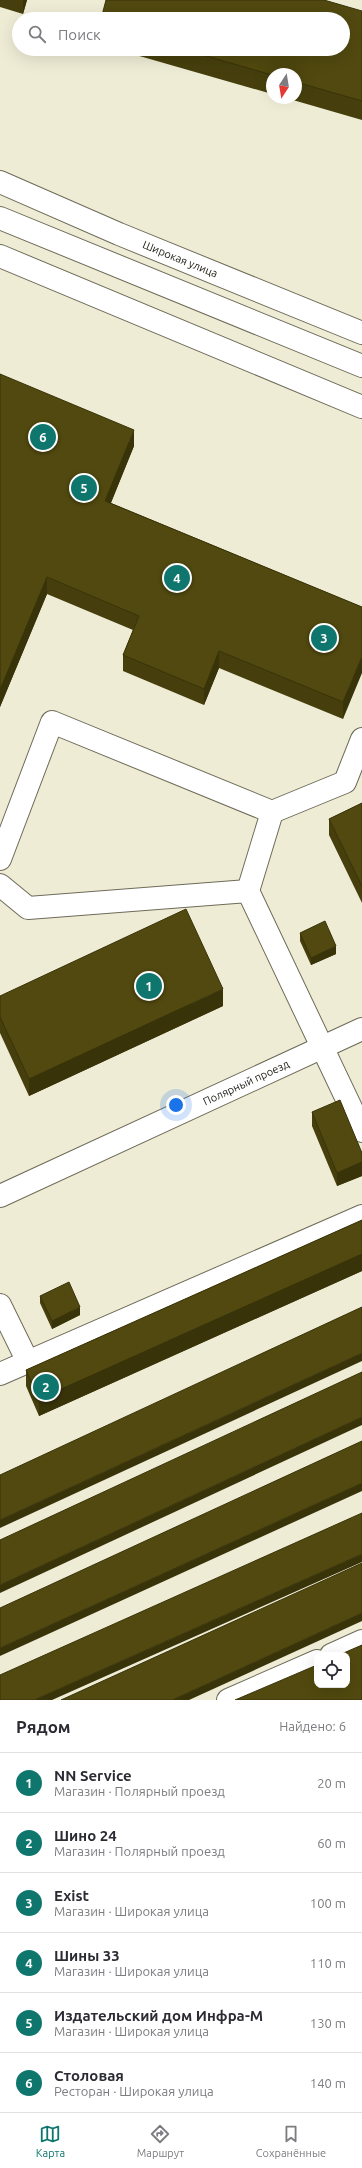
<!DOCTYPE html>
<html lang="ru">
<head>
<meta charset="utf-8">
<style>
  body { margin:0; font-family:Ubuntu,sans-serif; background:#f2f2f3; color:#2b2b33 }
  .controls { position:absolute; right:12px; bottom:12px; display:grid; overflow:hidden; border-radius:8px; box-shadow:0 4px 16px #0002 }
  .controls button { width:36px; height:36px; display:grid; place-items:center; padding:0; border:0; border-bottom:1px solid #e1e1e2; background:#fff; color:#2b2b33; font:20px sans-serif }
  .compass { position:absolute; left:266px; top:68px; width:36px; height:36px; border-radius:50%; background:#fff; box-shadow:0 4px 16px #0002; rotate:192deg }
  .you { position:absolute; left:176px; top:1105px; width:14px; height:14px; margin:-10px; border:3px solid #fff; border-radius:50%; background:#1a73e8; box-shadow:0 0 0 6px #1a73e833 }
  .badge { display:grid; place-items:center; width:26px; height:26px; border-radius:50%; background:#0f766e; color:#fff; font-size:13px; font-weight:700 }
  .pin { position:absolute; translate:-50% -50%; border:2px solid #fff; box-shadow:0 1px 4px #0006 }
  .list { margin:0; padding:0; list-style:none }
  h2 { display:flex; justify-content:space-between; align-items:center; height:52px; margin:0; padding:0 16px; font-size:17px }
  h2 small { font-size:13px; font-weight:400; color:#7c7c81 }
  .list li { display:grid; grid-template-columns:26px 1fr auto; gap:12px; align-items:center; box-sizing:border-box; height:60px; padding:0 16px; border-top:1px solid #e1e1e2 }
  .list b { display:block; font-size:15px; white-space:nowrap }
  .list p { margin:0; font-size:13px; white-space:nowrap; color:#7c7c81 }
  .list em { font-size:13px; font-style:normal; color:#7c7c81 }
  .icon { flex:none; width:22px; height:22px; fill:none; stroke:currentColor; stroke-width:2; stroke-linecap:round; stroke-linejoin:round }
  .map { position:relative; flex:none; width:362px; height:1700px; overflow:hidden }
  .search { position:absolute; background:#fff; box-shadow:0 4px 16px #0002; left:12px; right:12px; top:12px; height:44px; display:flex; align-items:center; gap:10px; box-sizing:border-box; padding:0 14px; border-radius:22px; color:#7c7c81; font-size:15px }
  .sheet { height:412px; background:#fff }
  nav { display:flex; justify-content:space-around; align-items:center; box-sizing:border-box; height:56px; border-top:1px solid #e1e1e2; background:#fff; font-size:11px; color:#7c7c81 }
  nav a { display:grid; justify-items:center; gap:2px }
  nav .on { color:#0f766e }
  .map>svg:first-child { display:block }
</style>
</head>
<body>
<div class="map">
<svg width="362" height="1700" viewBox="0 0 362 1700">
  <rect width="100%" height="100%" fill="#efecd6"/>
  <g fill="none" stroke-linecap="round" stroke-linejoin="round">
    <g stroke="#6e6b58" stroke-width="24">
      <g id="minor">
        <path d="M0,218L362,366"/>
        <path d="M272,812L345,782L362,739"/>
        <path d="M0,859L52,722L272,812L248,891"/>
        <path d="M0,885L28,908L248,891L362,1131"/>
        <path id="s1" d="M0,1196L362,1029"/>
        <path d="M0,1305L28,1362"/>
        <path d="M0,1374L362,1216"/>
        <path d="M331,1655L362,1641"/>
        <path d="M228,1700L317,1661"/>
      </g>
    </g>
    <g stroke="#6e6b58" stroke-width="24">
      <g id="major">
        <path id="s2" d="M0,182L119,234L362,333"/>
        <path d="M0,256L362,407"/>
      </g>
    </g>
    <use href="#minor" stroke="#fff" stroke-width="22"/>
    <use href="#major" stroke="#fff" stroke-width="22"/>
  </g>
  <path fill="#463f0d" d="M0,0H27L23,14L0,7Z
    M362,11V120L286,98H296V74H272V94L115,49H343Z
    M0,374L134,446L111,503L362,607L343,719L219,668L204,705L123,671V655L133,630L47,594L0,707Z
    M362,803V903L329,835V819Z
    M300,933L336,954L311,965L300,941Z
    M0,996L223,1006L29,1096L0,1033Z
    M312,1112L362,1153V1176L337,1186L312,1126Z
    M362,1220V1271L39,1416L26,1386V1370Z
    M40,1296L80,1315L52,1329L40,1303Z"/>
  <path fill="#39330a" d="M23,0H27L23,14Z
    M134,430V446L105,517V501Z
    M47,577V594L0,707V690Z
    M219,651V668L204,705V689Z
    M362,656V673L343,719V702Z
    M336,946V954L311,965V958Z
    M223,989V1006L29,1096V1079Z
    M362,1162V1176L337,1186V1173Z
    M362,1254V1271L39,1416V1399Z
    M80,1307V1315L52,1329V1321Z
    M362,1353V1361L0,1528V1520Z
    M362,1417V1425L0,1593V1585Z
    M362,1483V1491L0,1656V1648Z
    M362,1554V1562L52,1700H34Z
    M362,1613V1621L189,1700H172Z"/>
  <path fill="#51490f" stroke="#39330a" d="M106,0H324L362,11V101L296,82V74H272V75L182,49H343V19H101Z
    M0,374L134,430L105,501L362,607V656L343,702L219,651L204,689L123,655L139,616L47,577L0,690Z
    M362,803V886L329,819Z
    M186,909L223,989L29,1079L0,1017V996Z
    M325,921L336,946L311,958L300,933Z
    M340,1100L362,1153V1162L337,1173L312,1112Z
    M362,1220V1254L39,1399L26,1370Z
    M69,1282L80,1307L52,1321L40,1296Z
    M362,1307V1353L0,1520V1475Z
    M362,1372V1417L0,1585V1540Z
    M362,1441V1483L0,1648V1608Z
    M362,1513V1554L34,1700H0V1675Z
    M362,1563V1613L172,1700H61Z
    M362,1645V1700H235L317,1665V1685H347V1655H339Z"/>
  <g text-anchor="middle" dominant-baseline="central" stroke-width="4" stroke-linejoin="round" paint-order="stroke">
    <g font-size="11" fill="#25231b" stroke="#fff">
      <text stroke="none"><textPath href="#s2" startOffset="196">Широкая улица</textPath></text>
      <text stroke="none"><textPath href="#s1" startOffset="271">Полярный проезд</textPath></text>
    </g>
  </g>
</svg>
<div class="controls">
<button><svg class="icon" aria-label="locate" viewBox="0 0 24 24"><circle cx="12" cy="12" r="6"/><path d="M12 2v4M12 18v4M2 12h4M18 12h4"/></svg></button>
</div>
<svg class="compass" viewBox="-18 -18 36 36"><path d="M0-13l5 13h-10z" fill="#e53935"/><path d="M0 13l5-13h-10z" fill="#7c7c81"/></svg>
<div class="you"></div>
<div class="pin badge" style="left:149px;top:986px">1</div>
<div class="pin badge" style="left:46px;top:1387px">2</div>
<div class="pin badge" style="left:324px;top:638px">3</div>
<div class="pin badge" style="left:177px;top:578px">4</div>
<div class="pin badge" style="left:84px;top:488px">5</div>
<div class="pin badge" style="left:43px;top:437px">6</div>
<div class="search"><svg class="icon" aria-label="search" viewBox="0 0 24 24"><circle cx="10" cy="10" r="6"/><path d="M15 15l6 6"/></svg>Поиск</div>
</div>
<section class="sheet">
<h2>Рядом<small>Найдено: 6</small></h2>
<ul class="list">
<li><span class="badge">1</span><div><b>NN Service</b><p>Магазин · Полярный проезд</p></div><em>20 m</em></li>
<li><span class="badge">2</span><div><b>Шино 24</b><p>Магазин · Полярный проезд</p></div><em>60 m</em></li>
<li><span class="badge">3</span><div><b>Exist</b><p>Магазин · Широкая улица</p></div><em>100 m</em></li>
<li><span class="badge">4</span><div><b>Шины 33</b><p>Магазин · Широкая улица</p></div><em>110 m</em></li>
<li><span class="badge">5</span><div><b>Издательский дом Инфра-М</b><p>Магазин · Широкая улица</p></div><em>130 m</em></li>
<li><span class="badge">6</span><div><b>Столовая</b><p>Ресторан · Широкая улица</p></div><em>140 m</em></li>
</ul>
</section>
<nav>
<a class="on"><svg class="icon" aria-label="map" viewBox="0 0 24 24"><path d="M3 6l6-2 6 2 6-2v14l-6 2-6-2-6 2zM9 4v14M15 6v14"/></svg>Карта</a>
<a><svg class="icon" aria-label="directions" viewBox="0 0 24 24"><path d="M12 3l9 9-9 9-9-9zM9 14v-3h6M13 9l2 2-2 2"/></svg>Маршрут</a>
<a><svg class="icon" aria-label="saved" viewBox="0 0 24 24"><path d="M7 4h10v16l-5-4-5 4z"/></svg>Сохранённые</a>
</nav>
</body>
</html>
